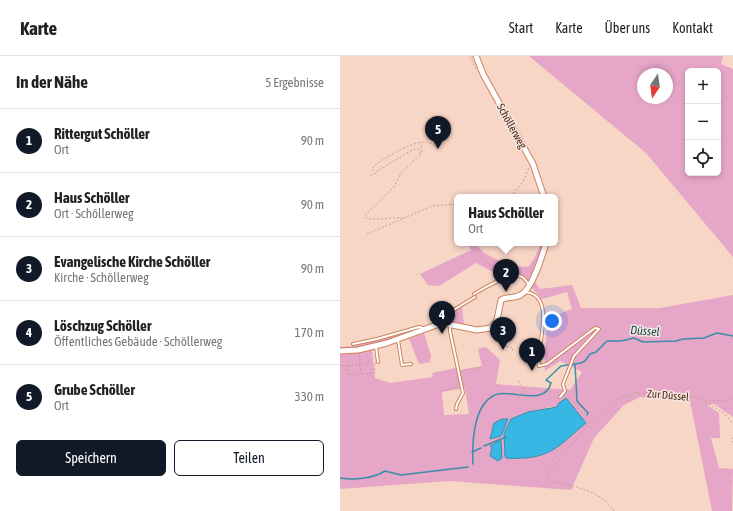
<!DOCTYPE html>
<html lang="de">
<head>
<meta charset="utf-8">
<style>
  body { margin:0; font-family:"Asap Condensed",sans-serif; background:#f2f2f2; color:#222 }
  .controls { position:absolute; right:12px; top:12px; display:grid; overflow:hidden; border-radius:6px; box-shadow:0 2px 6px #0003 }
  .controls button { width:36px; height:36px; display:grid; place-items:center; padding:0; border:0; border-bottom:1px solid #e0e0e0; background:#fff; color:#222; font:20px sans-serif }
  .compass { position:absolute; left:297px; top:12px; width:36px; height:36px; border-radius:50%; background:#fff; box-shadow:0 2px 6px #0003; rotate:193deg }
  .you { position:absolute; left:212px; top:265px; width:14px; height:14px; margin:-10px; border:3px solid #fff; border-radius:50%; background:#1a73e8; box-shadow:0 0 0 6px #1a73e833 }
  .badge { display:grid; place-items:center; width:26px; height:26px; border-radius:50%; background:#111827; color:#fff; font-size:13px; font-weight:700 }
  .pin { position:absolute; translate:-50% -33px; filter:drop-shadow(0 1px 2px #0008) }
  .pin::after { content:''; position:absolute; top:21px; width:14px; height:12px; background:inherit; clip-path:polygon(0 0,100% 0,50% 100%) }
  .popup { position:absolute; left:114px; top:138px; width:104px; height:52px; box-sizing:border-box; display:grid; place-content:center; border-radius:6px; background:#fff; filter:drop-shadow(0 1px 3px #0005); font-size:13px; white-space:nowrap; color:#767676 }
  .popup b { font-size:15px; color:#222 }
  .popup::after { content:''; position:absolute; left:50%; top:100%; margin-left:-8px; border:8px solid transparent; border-top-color:#fff }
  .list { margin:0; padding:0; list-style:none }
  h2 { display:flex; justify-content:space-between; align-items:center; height:52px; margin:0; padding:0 16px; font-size:17px }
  h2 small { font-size:13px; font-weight:400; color:#767676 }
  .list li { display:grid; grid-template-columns:26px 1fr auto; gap:12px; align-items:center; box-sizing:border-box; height:64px; padding:0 16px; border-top:1px solid #e0e0e0 }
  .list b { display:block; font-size:15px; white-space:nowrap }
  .list p { margin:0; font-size:13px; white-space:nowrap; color:#767676 }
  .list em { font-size:13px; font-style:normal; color:#767676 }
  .actions { display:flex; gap:8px; padding:12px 16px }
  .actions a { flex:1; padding:9px 0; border:1px solid #111827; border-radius:6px; text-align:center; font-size:14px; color:#111827 }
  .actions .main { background:#111827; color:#fff }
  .icon { flex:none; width:22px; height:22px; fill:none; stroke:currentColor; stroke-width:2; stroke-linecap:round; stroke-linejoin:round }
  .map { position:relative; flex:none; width:393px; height:455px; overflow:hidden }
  header { display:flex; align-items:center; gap:24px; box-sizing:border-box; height:56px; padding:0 20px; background:#fff; border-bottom:1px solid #e0e0e0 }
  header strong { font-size:19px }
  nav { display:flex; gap:22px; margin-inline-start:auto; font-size:14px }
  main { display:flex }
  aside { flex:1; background:#fff }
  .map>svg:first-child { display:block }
</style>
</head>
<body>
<header>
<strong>Karte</strong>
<nav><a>Start</a><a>Karte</a><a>Über uns</a><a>Kontakt</a></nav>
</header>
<main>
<aside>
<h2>In der Nähe<small>5 Ergebnisse</small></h2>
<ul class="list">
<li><span class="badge">1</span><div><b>Rittergut Schöller</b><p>Ort</p></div><em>90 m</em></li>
<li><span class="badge">2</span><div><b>Haus Schöller</b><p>Ort · Schöllerweg</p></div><em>90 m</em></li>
<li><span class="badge">3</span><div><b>Evangelische Kirche Schöller</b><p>Kirche · Schöllerweg</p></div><em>90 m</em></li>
<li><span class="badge">4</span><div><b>Löschzug Schöller</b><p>Öffentliches Gebäude · Schöllerweg</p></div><em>170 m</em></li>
<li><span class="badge">5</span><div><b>Grube Schöller</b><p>Ort</p></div><em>330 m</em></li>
</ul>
<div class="actions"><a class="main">Speichern</a><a>Teilen</a></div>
</aside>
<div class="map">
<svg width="393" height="455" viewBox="0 0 393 455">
  <rect width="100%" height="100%" fill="#f8d6c6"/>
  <path fill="#e6a6c8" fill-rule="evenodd" d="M189,0H383L381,8L393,13V201L306,97ZM348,15H378V117H348ZM303,18H327V42H303Z
    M127,187H135L144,197L169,210L188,211L194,203L201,187H204L200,202L203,207L195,226L200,233L232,229L241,252H320L393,239V367V361L374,348L367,349L379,357L380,382H371L379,412L393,413L392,455H372L350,345L330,342L300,341L284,349L254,382L231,434L109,425L0,433V298L32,294L35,322L50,327L93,321L92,317L116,312L120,314L142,310L138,293L146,291L160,304L156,328L230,334L242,316L220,305L205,315C203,299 209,275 205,263L232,253L227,236L202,243L184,223L177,219H159L136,207L99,230L88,229L80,218L131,194ZM125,332L129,358L104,359L102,336ZM209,351H217L238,374L231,380L164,388V377L171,363C183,357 197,357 209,351Z
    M122,251L124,268L103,264L105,261Z
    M82,272C56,283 28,292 0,293V291L13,290Z
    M84,277L91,300L90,306L79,308L69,283Z"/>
  <path fill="#37b8e4" stroke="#3c8da7" d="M226,342L246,367C225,384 214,400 185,402C179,402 172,403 166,402L165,400L164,377L171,363L188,356L217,351L219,347Z
    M162,363H168L161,380L150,383L154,367Z
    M161,384L162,402L158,405L150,400L152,392L150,390Z"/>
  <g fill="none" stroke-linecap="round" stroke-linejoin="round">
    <path stroke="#3c8da7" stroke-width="1.5" d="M235,308L237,345L248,357L247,359
      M144,390L166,381
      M132,396L141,392
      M133,408C132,388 133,351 153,340C168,331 205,352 211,327L206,324L221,310L241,307L245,305L250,298L256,296L267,285H281L294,282L303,286L336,285L343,283L364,282L377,277L393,280
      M0,422C14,424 32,423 45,415L61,419L128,411"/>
    <g stroke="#cf825c" stroke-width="4">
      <path id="lane" d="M186,236C217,240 196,290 199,310L207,308L255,272L259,273L234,300L223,328L225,335L220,341
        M134,238C142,233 171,216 180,220C184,221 187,226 189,229
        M98,268L102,261L135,241
        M110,269V275L123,337L117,348L116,353
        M58,284L62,309L71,308
        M13,288L37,283L79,271L83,272
        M36,291L38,306"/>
    </g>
    <g stroke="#cf825c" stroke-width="7">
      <path id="secondary" d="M136,0L143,18L193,108L204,141
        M0,295L18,294L47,287L102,267L137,274L151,272L157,264L161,244C167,240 176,243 182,238C193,231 202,200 206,187"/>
    </g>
    <path stroke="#c1a090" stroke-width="1" stroke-dasharray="2 2" stroke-linecap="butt" d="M130,0L136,13
      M80,99L82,96L81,87
      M30,120L36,117
      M171,141L184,124L189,111
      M63,162C53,161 31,165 26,162L25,159L54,131L61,117L80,99L79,93H76L70,95L36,116L32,113L34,110C44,102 73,85 86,86C90,87 94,89 97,92
      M117,165V167
      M27,178L92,150L117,148
      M130,187C141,201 151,214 169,217
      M157,273L165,290L173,292L172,296
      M2,310H7L8,319L35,317L34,307H36
      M7,310L20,308L19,298
      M121,315L141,311
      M21,318L20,308L29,307L27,298
      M101,335L118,331
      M226,337L249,366
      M179,343V337L184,338C186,331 181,330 179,325
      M365,344L385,345L393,343
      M393,381V388
      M274,455C264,439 243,432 225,428C218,426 209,427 205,421L250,366L276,344L295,337H325L359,342L385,358L393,368"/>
    <use href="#lane" stroke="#fff" stroke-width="2"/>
    <use href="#secondary" stroke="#fff" stroke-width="5"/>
  </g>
  <g text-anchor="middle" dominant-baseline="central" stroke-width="3" stroke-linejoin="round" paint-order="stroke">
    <g font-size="11" fill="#482818" stroke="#f9e7df">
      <text transform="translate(172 70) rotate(61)">Schöllerweg</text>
      <text transform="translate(328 339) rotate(5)">Zur Düssel</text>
    </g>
    <g font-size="12" font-style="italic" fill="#14495b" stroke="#f9e7df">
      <text transform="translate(305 275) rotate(4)">Düssel</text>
    </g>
  </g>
</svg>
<div class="controls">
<button>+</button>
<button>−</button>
<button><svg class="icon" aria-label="locate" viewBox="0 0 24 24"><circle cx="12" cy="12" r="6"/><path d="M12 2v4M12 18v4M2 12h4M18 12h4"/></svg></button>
</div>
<svg class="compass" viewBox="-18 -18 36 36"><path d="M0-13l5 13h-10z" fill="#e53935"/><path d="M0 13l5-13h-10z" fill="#767676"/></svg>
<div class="you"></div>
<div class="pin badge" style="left:192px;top:315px">1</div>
<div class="pin badge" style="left:166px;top:236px">2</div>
<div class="popup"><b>Haus Schöller</b>Ort</div>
<div class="pin badge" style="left:163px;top:294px">3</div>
<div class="pin badge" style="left:102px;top:278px">4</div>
<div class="pin badge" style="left:98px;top:93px">5</div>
</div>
</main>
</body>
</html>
